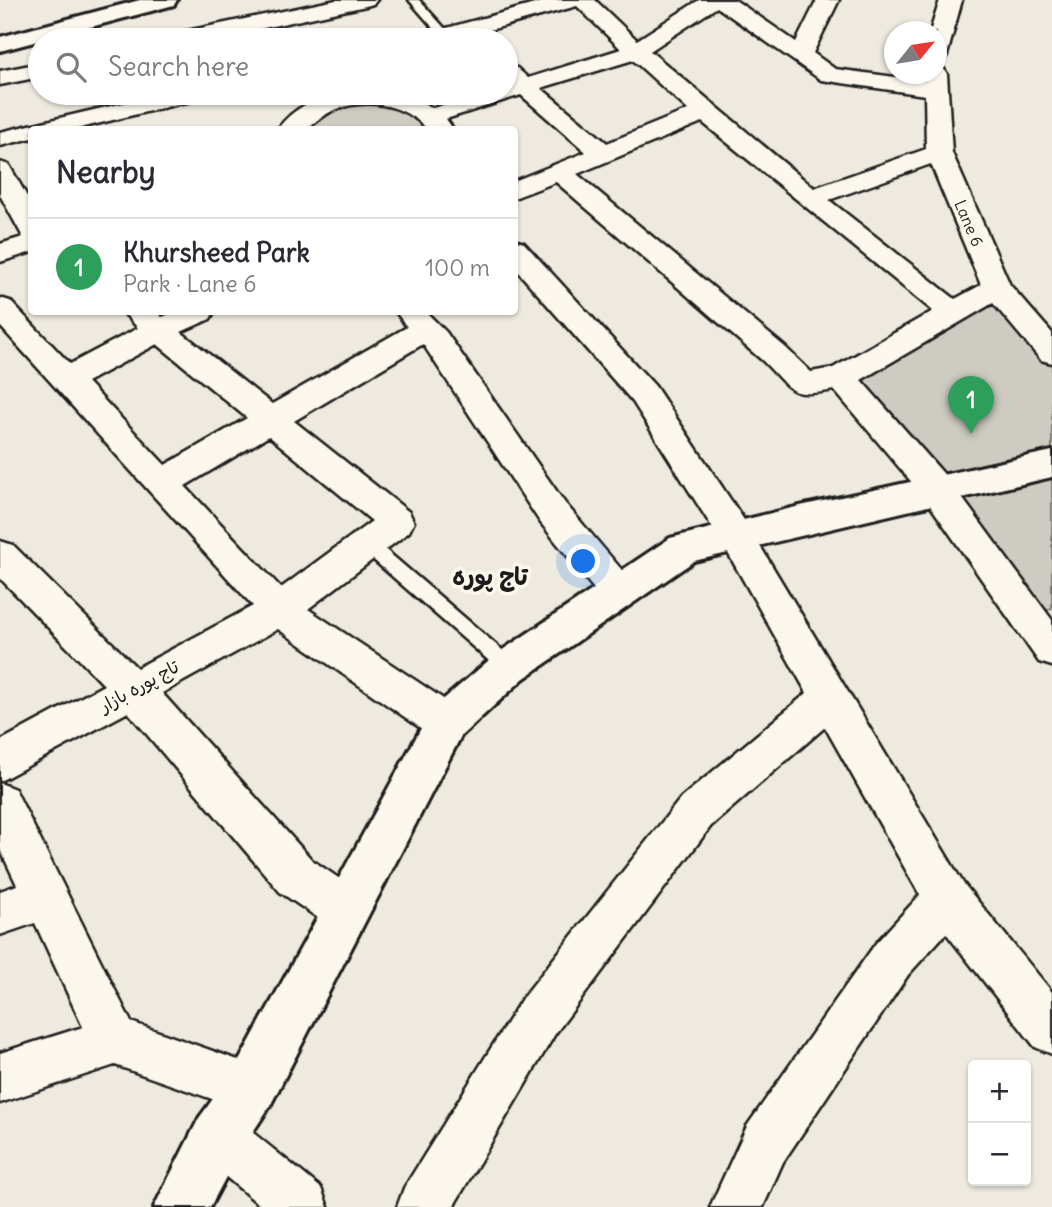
<!DOCTYPE html>
<html lang="en">
<head>
<meta charset="utf-8">
<style>
  body { margin:0; font-family:Delius,"Playpen Sans Arabic",sans-serif; background:#f2f2f3; color:#2b2b33 }
  .controls { position:absolute; right:21px; bottom:21px; display:grid; overflow:hidden; border-radius:7px; box-shadow:0 2px 5px #0004 }
  .controls button { width:63px; height:63px; display:grid; place-items:center; padding:0; border:0; border-bottom:2px solid #e1e1e2; background:#fff; color:#2b2b33; font:35px sans-serif }
  .compass { position:absolute; left:884px; top:21px; width:63px; height:63px; border-radius:50%; background:#fff; box-shadow:0 2px 5px #0004; rotate:60deg }
  .you { position:absolute; left:584px; top:562px; width:24px; height:24px; margin:-18px; border:5px solid #fff; border-radius:50%; background:#1a73e8; box-shadow:0 0 0 10px #1a73e833 }
  .badge { display:grid; place-items:center; width:46px; height:46px; border-radius:50%; background:#0f766e; color:#fff; font-size:23px; font-weight:700 }
  .pin { position:absolute; translate:-50% -58px; filter:drop-shadow(0 2px 4px #0008) }
  .pin::after { content:''; position:absolute; top:37px; width:24px; height:21px; background:inherit; clip-path:polygon(0 0,100% 0,50% 100%) }
  .list { margin:0; padding:0; list-style:none }
  h2 { display:flex; justify-content:space-between; align-items:center; height:91px; margin:0; padding:0 28px; font-size:30px }
  h2 small { font-size:23px; font-weight:400; color:#7c7c81 }
  .list li { display:grid; grid-template-columns:46px 1fr auto; gap:21px; align-items:center; box-sizing:border-box; height:98px; padding:0 28px; border-top:2px solid #e1e1e2 }
  .list b { display:block; font-size:26px; white-space:nowrap }
  .list p { margin:0; font-size:23px; white-space:nowrap; color:#7c7c81 }
  .list em { font-size:23px; font-style:normal; color:#7c7c81 }
  .icon { flex:none; width:38px; height:38px; fill:none; stroke:currentColor; stroke-width:2; stroke-linecap:round; stroke-linejoin:round }
  .map { position:relative; flex:none; width:1052px; height:1207px; overflow:hidden }
  .search { position:absolute; background:#fff; box-shadow:0 2px 5px #0004; left:28px; top:28px; width:490px; height:77px; display:flex; align-items:center; gap:18px; box-sizing:border-box; padding:0 24px; border-radius:38px; color:#7c7c81; font-size:26px }
  .panel { position:absolute; background:#fff; box-shadow:0 2px 5px #0004; left:28px; top:126px; width:490px; height:189px; border-radius:7px }
  .map>svg:first-child { display:block }
</style>
</head>
<body>
<div class="map">
<svg width="1052" height="1207" viewBox="0 0 1052 1207">
  <rect width="100%" height="100%" fill="#eeeadf"/>
  <filter id="ink" filterUnits="userSpaceOnUse"><feTurbulence type="fractalNoise" baseFrequency=".0143" numOctaves="2"/><feDisplacementMap in="SourceGraphic" scale="14" xChannelSelector="R" yChannelSelector="G"/><feConvolveMatrix kernelMatrix="1 2 1 2 8 2 1 2 1" color-interpolation-filters="sRGB"/></filter>
  <g filter="url(#ink)">
    <path fill="#ceccc2" stroke="#75746f" stroke-width="2" d="M392,99L441,130H289L318,108Z
      M997,289L1052,353V608L1030,618L841,378Z"/>
    <g fill="none" stroke-linecap="round" stroke-linejoin="round">
      <g stroke="#1c1c1c" stroke-width="5">
        <path id="lane" d="M409,0H419L450,34V38H442Z
          M367,537L373,539L515,661L518,667L515,673L509,675L503,673L361,549L359,544L361,539Z"/>
      </g>
      <g stroke="#1c1c1c" stroke-width="5">
        <path id="street" d="M336,0H377L373,4L366,6L207,40H166L169,35L177,33Z
          M549,0H595L637,40L699,0H735L796,42L817,0H839L813,53L835,69L925,81V74H936V67L944,69L947,74L952,153L1010,285L1052,333V363L1041,360L993,303L861,380L949,480L1052,620V666L1039,662L925,498L834,390C789,398 794,392 763,361L556,182L514,198V181L586,152L521,95L446,119L454,130H428C404,103 365,97 332,111C322,116 314,125 305,129C298,132 285,130 277,130C309,83 389,83 433,108L482,93H506L508,84L506,67L517,68L528,78L621,49L577,6L453,40H418L421,35ZM717,7L821,80L925,95L926,149L814,188L650,51ZM633,60L688,110L607,143L541,88ZM702,122L933,311L833,368L811,372L785,347L577,174ZM931,164L981,285L955,299L829,200Z
          M940,0H962L947,55L944,60L936,62V32H930Z
          M40,63V77L0,85V71Z
          M166,93H207L203,98L72,130H32V138L0,146V132Z
          M0,162L9,165L32,205V252L0,262V244L23,237L0,195Z
          M514,240L524,243L655,386L748,526L963,883L1052,992V1054L1035,1047L946,933L908,975L783,1162L763,1207H710L747,1126L876,943L920,895L825,727L711,826L555,1034L453,1207H397L404,1188L521,1000L681,798L807,693L724,546L633,402L514,267Z
          M0,298L10,301L70,364L138,328L123,312H155L162,317L175,312H214L210,319L181,332L272,404L407,327L396,312H426L446,332L564,502L632,582L637,593L632,604L619,608L606,604L540,522L423,344L294,421L409,512L414,522L409,532L308,609L460,710L466,723L460,736L446,741L432,736L278,629L162,693L312,860L362,894L368,910L362,926L346,932L330,926L280,892L128,712L0,781V741L104,685L0,578V541L13,545L137,668L253,606L0,326ZM157,344L247,418L165,465L87,382ZM269,436L372,521L281,588L185,486Z
          M0,783L15,789L131,1022L269,1071L277,1088L269,1105L252,1113L115,1065L0,1103V1053L83,1027L35,923L0,935V891L17,885L0,849Z
          M218,1112L236,1119L321,1188L328,1207H262L200,1155L193,1137L200,1119Z"/>
      </g>
      <g stroke="#1c1c1c" stroke-width="6">
        <path id="secondary" d="M140,0H177L174,5L0,51V37Z
          M1052,451V477L694,561L523,679L461,736L270,1106L237,1156L210,1207H154L199,1118L234,1070L431,710L495,655L670,538L800,506Z"/>
      </g>
      <use href="#lane" fill="#fbf7ec" fill-rule="evenodd"/>
      <use href="#street" fill="#fbf7ec" fill-rule="evenodd"/>
      <use href="#secondary" fill="#fbf7ec" fill-rule="evenodd"/>
    </g>
  </g>
  <g text-anchor="middle" dominant-baseline="central" stroke-width="7" stroke-linejoin="round" paint-order="stroke">
    <g font-size="16" fill="#1c1c1c" stroke="#fbf7ec">
      <text transform="translate(969 223) rotate(67)">Lane 6</text>
    </g>
    <g font-size="18" fill="#1c1c1c" stroke="#fbf7ec">
      <text transform="translate(139 686) rotate(-29)">تاج پورہ بازار</text>
    </g>
    <g font-size="24" font-weight="bold" fill="#1c1c1c" stroke="#fbf7ec">
      <text x="490" y="576">تاج پورہ</text>
    </g>
  </g>
</svg>
<div class="controls">
<button>+</button>
<button>−</button>
</div>
<svg class="compass" viewBox="-18 -18 36 36"><path d="M0-13l5 13h-10z" fill="#e53935"/><path d="M0 13l5-13h-10z" fill="#7c7c81"/></svg>
<div class="you"></div>
<div class="pin badge" style="left:971px;top:434px;background:#2e9e5b">1</div>
<div class="search"><svg class="icon" aria-label="search" viewBox="0 0 24 24"><circle cx="10" cy="10" r="6"/><path d="M15 15l6 6"/></svg>Search here</div>
<section class="panel">
<h2>Nearby<small></small></h2>
<ul class="list">
<li><span class="badge" style="background:#2e9e5b">1</span><div><b>Khursheed Park</b><p>Park · Lane 6</p></div><em>100 m</em></li>
</ul>
</section>
</div>
</body>
</html>
